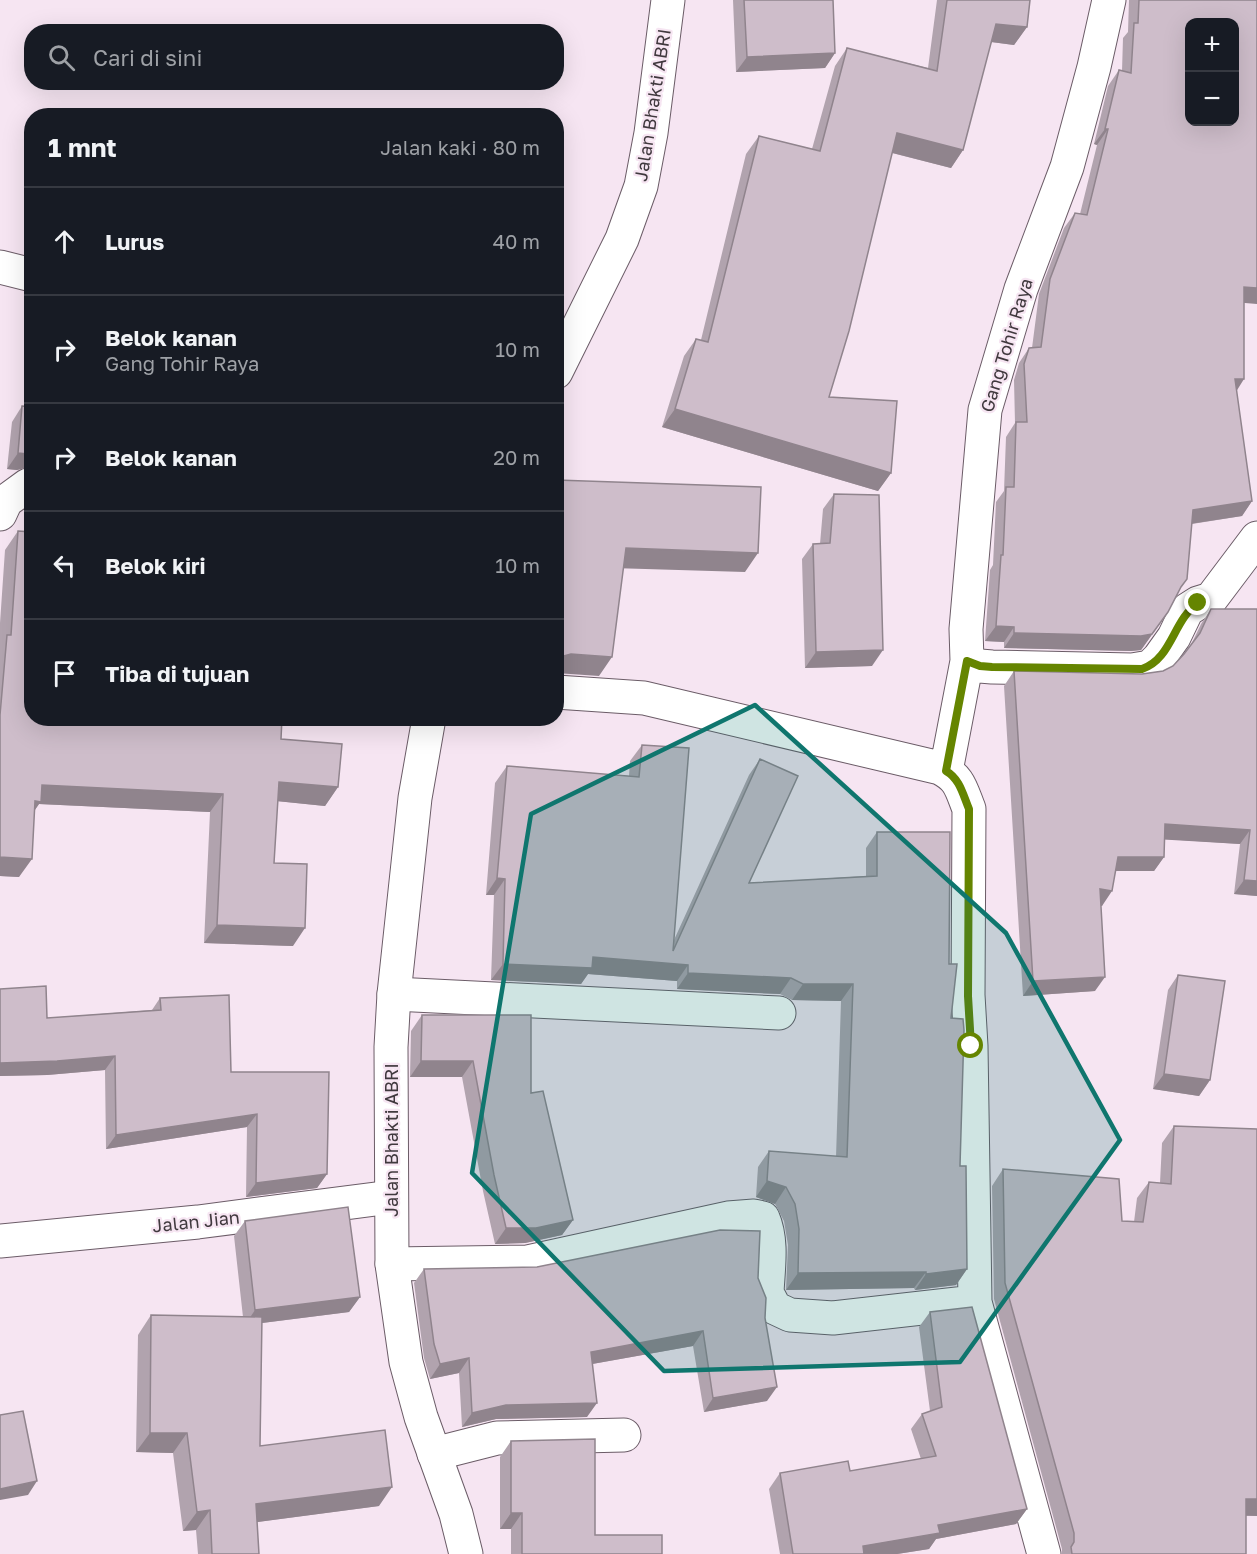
<!DOCTYPE html>
<html lang="id">
<head>
<meta charset="utf-8">
<style>
  body { margin:0; font-family:"Golos Text",sans-serif; background:#242831; color:#f1f3f6 }
  .controls { position:absolute; right:18px; top:18px; display:grid; overflow:hidden; border-radius:12px; box-shadow:0 6px 24px #0002 }
  .controls button { width:54px; height:54px; display:grid; place-items:center; padding:0; border:0; border-bottom:2px solid #363941; background:#171b24; color:#f1f3f6; font:30px sans-serif }
  .stop { position:absolute; width:18px; height:18px; margin:-14px; border:4px solid #658500; border-radius:50%; background:#fff }
  .stop.end { background:#658500; border-color:#fff; box-shadow:0 2px 6px #0008 }
  .list { margin:0; padding:0; list-style:none }
  h2 { display:flex; justify-content:space-between; align-items:center; height:78px; margin:0; padding:0 24px; font-size:26px }
  h2 small { font-size:20px; font-weight:400; color:#9ea1a6 }
  .list li { display:grid; grid-template-columns:39px 1fr auto; gap:18px; align-items:center; box-sizing:border-box; height:108px; padding:0 24px; border-top:2px solid #363941 }
  .list b { display:block; font-size:22px; white-space:nowrap }
  .list p { margin:0; font-size:20px; white-space:nowrap; color:#9ea1a6 }
  .list em { font-size:20px; font-style:normal; color:#9ea1a6 }
  .icon { flex:none; width:33px; height:33px; fill:none; stroke:currentColor; stroke-width:2; stroke-linecap:round; stroke-linejoin:round }
  .map { position:relative; flex:none; width:1257px; height:1554px; overflow:hidden }
  .search { position:absolute; background:#171b24; box-shadow:0 6px 24px #0002; left:24px; top:24px; width:540px; height:66px; display:flex; align-items:center; gap:15px; box-sizing:border-box; padding:0 21px; border-radius:24px; color:#9ea1a6; font-size:22px }
  .panel { position:absolute; background:#171b24; box-shadow:0 6px 24px #0002; left:24px; top:108px; width:540px; height:618px; border-radius:24px }
  .map>svg:first-child { display:block }
</style>
</head>
<body>
<div class="map">
<svg width="1257" height="1554" viewBox="0 0 1257 1554">
  <rect width="100%" height="100%" fill="#f6e5f2"/>
  <g fill="none" stroke-linecap="round" stroke-linejoin="round">
    <g stroke="#6b5c67" stroke-width="35">
      <path id="minor" d="M0,267L32,275
        M0,514L6,501L28,485H32
        M967,661L980,666L992,667L1132,670L1150,667L1159,658L1174,637L1187,610L1198,603L1211,599L1257,538
        M556,692L644,698L940,768C960,778 961,789 969,809L968,995L971,1046L975,1302L1044,1554
        M946,771L967,661L966,629L985,410L1021,289L1067,167L1094,67L1109,0
        M394,994L779,1013
        M0,1241L198,1222L391,1197
        M392,1264L527,1262L728,1218L754,1216L763,1218C773,1241 768,1269 767,1293L775,1308L790,1315L833,1318L975,1302
        M434,1454L497,1438L624,1435"/>
    </g>
    <g stroke="#6b5c67" stroke-width="35">
      <path id="tertiary" d="M556,372L622,239L641,186L651,133L668,0
        M429,718L415,798L394,994L391,1047L392,1264L406,1362L421,1417L456,1514L466,1554"/>
    </g>
    <use href="#minor" stroke="#fff" stroke-width="33"/>
    <use href="#tertiary" stroke="#fff" stroke-width="33"/>
  </g>
  <path fill="#b1a3ae" d="M733,0H833L835,53L825,68L736,72Z
    M937,0H1030L1027,27L1014,45L991,42L963,150L951,168L892,153L829,397L891,473L878,491L662,427L684,356L696,339L701,340L746,154L759,136L812,149L835,66L847,48L928,68Z
    M1129,0H1257L1244,303L1236,391L1252,501L1242,516L1192,524L1178,593L1168,612L1141,650L1131,651L1004,648V642L985,641L990,570L993,565L996,502L1004,491L1006,437L1015,423L1014,380L1019,363L1029,348H1032L1039,294L1064,228L1075,213L1080,214L1097,145L1094,144L1108,86L1119,70L1122,71L1123,38L1128,32Z
    M22,406L32,407V466L17,470L7,469L12,422Z
    M834,494L872,666L805,668L802,559L813,544H820L823,509Z
    M18,531L32,718L281,739L338,787L325,806L277,801L274,863L293,946L204,943L210,812L39,804L34,811L19,877L0,876V623L5,550Z
    M1211,609H1257V896L1234,894L1240,844L1165,839L1164,857L1154,871H1115L1102,906H1101L1095,991L1023,996L1004,686L1014,671L1142,674L1163,671L1173,666L1184,654L1190,647L1201,624Z
    M642,745L674,940L749,775L760,759L749,883L866,876V848L877,832L949,964L960,1166L967,1269L956,1285L915,1290L914,1288L786,1290L788,1245L784,1221L775,1204L756,1197L758,1167L769,1151L836,1157L841,1001L792,1000L780,994L677,989V981L588,974L581,984L491,980L494,895H486L495,783L507,766L629,776L630,761Z
    M1178,975L1210,1080L1199,1096L1153,1089L1168,990Z
    M0,989L47,1018L152,1010L160,998L327,1174L317,1188L246,1197L247,1127L106,1149L105,1070L47,1075L0,1076Z
    M422,1015L531,1093L573,1220L562,1235L525,1243L495,1244L483,1191L462,1077H410L411,1031Z
    M1174,1126L1257,1129V1516H1246V1554H1062V1549L994,1299L992,1186L1003,1169L1122,1221L1134,1222L1137,1198L1149,1182L1160,1183L1162,1143Z
    M245,1221L360,1297L349,1312L262,1323L260,1446L379,1506L257,1522L259,1554H198L196,1530L183,1531L173,1453L136,1452L138,1335L151,1315L243,1317L234,1236Z
    M424,1269L758,1278L765,1318L767,1401L704,1412L693,1346L592,1364L587,1417L496,1419L462,1427L459,1373L430,1379L424,1358L414,1283Z
    M930,1312L1027,1509L1016,1524L936,1539L929,1549L897,1554H780L769,1489L780,1473L850,1471L921,1459L911,1429L922,1414L930,1411L919,1327Z
    M511,1441L595,1535L662,1554H511V1529H500V1457Z"/>
  <path fill="#90848d" d="M996,24L1027,27L1014,45L984,41Z
    M835,53L825,68L736,72L747,57Z
    M1105,129H1108L1097,145L1094,144Z
    M897,133L963,150L951,168L885,151Z
    M1244,287L1257,288V304L1233,302Z
    M1235,379H1244L1234,395Z
    M675,409L891,473L878,491L662,427Z
    M18,453H32V466L17,470L7,469Z
    M1252,501L1242,516L1183,525L1193,510Z
    M626,548L758,553L745,572L612,568Z
    M1168,612L1141,650L1131,651L1004,648L1014,633Z
    M996,626L1014,627L1004,642L985,641Z
    M883,650L872,666L805,668L816,652Z
    M571,654L612,657L599,676L556,673V656Z
    M279,782L338,787L325,806L266,800Z
    M42,785L223,794L210,812L39,804L28,820Z
    M1165,824L1250,830L1240,844L1155,839Z
    M0,857L32,859L19,877L0,876Z
    M1118,857H1164L1154,871H1107Z
    M497,878L505,879L494,895H486Z
    M1244,880L1257,881V896L1234,894Z
    M1100,889L1112,891L1102,906L1090,904Z
    M217,925L305,928L293,946L204,943Z
    M593,957L688,965L677,981L588,974L581,984L491,980L503,964Z
    M688,973L791,978L780,994L677,989Z
    M1105,977L1095,991L1023,996L1033,981Z
    M803,984H853L841,1001L792,1000Z
    M115,1056L105,1070L47,1075L0,1076V1063Z
    M421,1061H473L462,1077H410Z
    M1164,1074L1210,1080L1199,1096L1153,1089Z
    M257,1114L247,1127L106,1149L116,1135Z
    M327,1174L317,1188L246,1197L256,1183Z
    M767,1181L786,1187L775,1204L756,1197Z
    M573,1220L562,1235L525,1243L495,1244L506,1228Z
    M967,1269L956,1285L915,1290L926,1274Z
    M926,1272L914,1288L786,1290L798,1273Z
    M360,1297L349,1312L245,1325L255,1310Z
    M703,1331L693,1346L581,1366L591,1352Z
    M469,1358L459,1373L430,1379L440,1364Z
    M777,1387L767,1401L704,1412L713,1398Z
    M597,1403L587,1417L496,1419L462,1427L472,1413L506,1405Z
    M150,1433H187L173,1453L136,1452Z
    M37,1481L28,1495L0,1500V1489Z
    M392,1487L379,1506L242,1524L256,1504Z
    M1246,1499H1257V1516L1235,1515Z
    M1027,1509L1016,1524L936,1539L929,1549L897,1554H857L863,1546L938,1525Z
    M210,1510L196,1530L183,1531L197,1512Z
    M511,1513H522L511,1529H500Z"/>
  <path fill="#cebdca" stroke="#90848d" stroke-width="1.5" fill-rule="evenodd" d="M744,0H833L835,53L747,57Z
    M947,0H1030L1027,27L996,24L963,150L897,133L849,331L829,397L897,401L891,473L675,409L696,339L708,342L759,136L820,151L847,48L937,71Z
    M1139,0H1257V288L1244,287V379H1235L1252,501L1193,510L1187,579L1181,587L1168,612L1152,634L1141,636L1014,633V627L996,626L1001,555H1003L1006,487H1014L1016,422H1027L1024,364L1029,348L1041,347L1050,279L1075,213L1087,215L1108,129H1105L1119,70L1131,73L1134,23H1138ZM1190,22H1234V122H1190Z
    M22,406L32,407V453L28,454L18,453Z
    M556,480L761,487L758,553L626,548L612,657L571,654L560,657L556,656Z
    M834,494L879,495L883,650L816,652L813,544L830,543Z
    M18,531L32,532V718H282L281,739L342,744L338,787L279,782L274,863L307,864L305,928L217,925L223,794L42,785L41,802L35,801L32,859L0,857V715L7,635H11Z
    M1211,609H1257V881L1244,880L1250,830L1165,824L1164,857H1118L1112,891L1100,889L1105,977L1033,981L1014,671L1142,674L1163,671L1173,666L1184,654L1200,633Z
    M642,745L689,748L673,951L760,759L798,776L749,883L877,876V832H950L949,964H957L951,1018L963,1019L964,1030L960,1166H966L967,1269L926,1274V1272L798,1273L799,1229L795,1204L786,1187L767,1181L769,1151L847,1157L853,984H803L791,978L688,973V965L593,957L592,968L503,964L505,879L497,878L507,766L639,777Z
    M1178,975L1225,981L1210,1080L1164,1074Z
    M46,986L47,1018L161,1010L160,998L229,995L231,1072H329L327,1174L256,1183L257,1114L116,1135L115,1056L57,1061L0,1063V989Z
    M422,1015H531V1093L543,1091L573,1220L536,1228H506L494,1175L473,1061H421Z
    M1174,1126L1257,1129V1499H1246V1554H1072L1071,1547L1074,1542V1533L1005,1283L1003,1169L1119,1179L1122,1221L1143,1222L1149,1182L1171,1184Z
    M348,1207L360,1297L255,1310L245,1221Z
    M720,1230L760,1231L758,1278L766,1298L765,1318L777,1387L713,1398L703,1331L591,1352L597,1403L506,1405L472,1413L469,1358L440,1364L434,1344L424,1269L537,1267Z
    M972,1307L1027,1509L938,1525L940,1533L863,1546L864,1554H793L780,1473L848,1461L850,1471L936,1456L922,1414L942,1407L930,1312Z
    M151,1315L262,1317L260,1446L385,1430L392,1487L256,1504L259,1554H212L210,1510L197,1512L187,1433H150Z
    M23,1411L37,1481L0,1489V1415Z
    M595,1439V1535H662V1554H522V1513H511V1441Z"/>
  <g fill="none" stroke-linecap="round" stroke-linejoin="round">
    <path stroke="#658500" stroke-width="8" d="M971,1046L968,996L969,809C963,795 960,779 946,771L967,661L980,666L992,667L1142,669C1172,659 1173,620 1198,603"/>
  </g>
  <path fill="#0f766e" fill-opacity="0.2" stroke="#0f766e" stroke-width="4.5" stroke-linejoin="round" d="M755,705L1006,933L1120,1140L960,1362L664,1371L472,1173L531,814Z"/>
  <g text-anchor="middle" dominant-baseline="central" stroke-width="4.5" stroke-linejoin="round" paint-order="stroke">
    <g font-size="18" fill="#40393e" stroke="#f6e5f2">
      <text transform="translate(652 105) rotate(-81)">Jalan Bhakti ABRI</text>
      <text transform="translate(1006 345) rotate(-73)">Gang Tohir Raya</text>
      <text transform="translate(391 1140) rotate(-90)">Jalan Bhakti ABRI</text>
      <text transform="translate(196 1221) rotate(-6)">Jalan Jian</text>
    </g>
  </g>
</svg>
<div class="controls">
<button>+</button>
<button>−</button>
</div>
<div class="stop" style="left:971px;top:1046px"></div>
<div class="stop end" style="left:1198px;top:603px"></div>
<div class="search"><svg class="icon" aria-label="search" viewBox="0 0 24 24"><circle cx="10" cy="10" r="6"/><path d="M15 15l6 6"/></svg>Cari di sini</div>
<section class="panel">
<h2>1 mnt<small>Jalan kaki · 80 m</small></h2>
<ul class="list">
<li><svg class="icon" aria-label="ahead" viewBox="0 0 24 24"><path d="M12 20V5M6 11l6-6 6 6"/></svg><div><b>Lurus</b></div><em>40 m</em></li>
<li><svg class="icon" aria-label="right" viewBox="0 0 24 24"><path d="M7 20v-9h11M14 6l5 5-5 5"/></svg><div><b>Belok kanan</b><p>Gang Tohir Raya</p></div><em>10 m</em></li>
<li><svg class="icon" aria-label="right" viewBox="0 0 24 24"><path d="M7 20v-9h11M14 6l5 5-5 5"/></svg><div><b>Belok kanan</b></div><em>20 m</em></li>
<li><svg class="icon" aria-label="left" viewBox="0 0 24 24"><path d="M17 20v-9H6M10 6l-5 5 5 5"/></svg><div><b>Belok kiri</b></div><em>10 m</em></li>
<li><svg class="icon" aria-label="arrive" viewBox="0 0 24 24"><path d="M6 21V4h12l-3 4 3 4H6"/></svg><div><b>Tiba di tujuan</b></div></li>
</ul>
</section>
</div>
</body>
</html>
